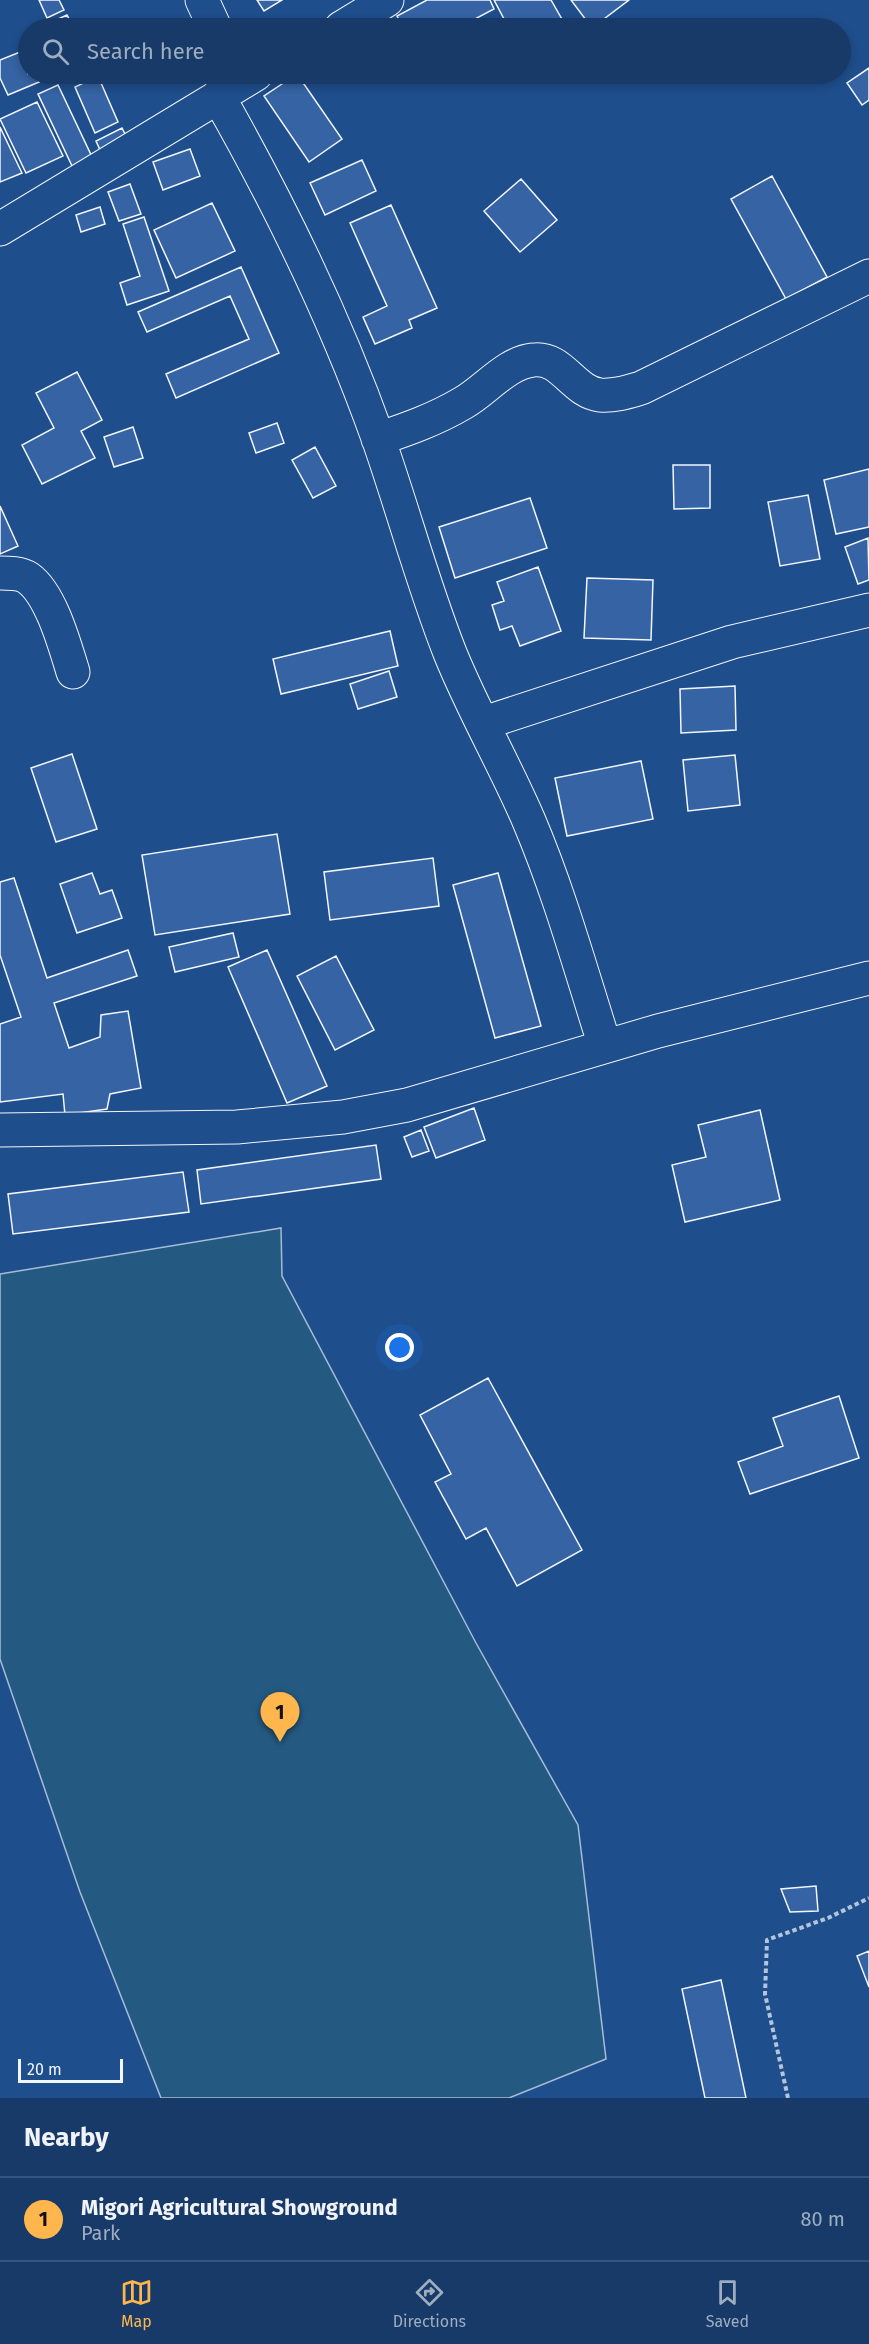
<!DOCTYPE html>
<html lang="en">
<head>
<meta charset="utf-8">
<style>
  body { margin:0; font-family:"Fira Sans",sans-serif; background:#20416f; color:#f1f3f6 }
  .scale { position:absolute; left:18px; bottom:15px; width:105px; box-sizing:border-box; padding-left:6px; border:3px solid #f2f6ff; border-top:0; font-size:16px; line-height:21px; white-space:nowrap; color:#f2f6ff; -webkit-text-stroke:4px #1f4e8c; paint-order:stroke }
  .you { position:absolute; left:400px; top:1348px; width:21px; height:21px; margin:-15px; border:4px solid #fff; border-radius:50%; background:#1a73e8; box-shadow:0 0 0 9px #1a73e833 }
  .badge { display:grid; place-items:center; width:39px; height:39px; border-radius:50%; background:#ffb74d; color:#111; font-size:20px; font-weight:700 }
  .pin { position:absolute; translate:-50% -50px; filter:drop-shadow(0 2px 3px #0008) }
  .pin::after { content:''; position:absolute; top:32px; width:21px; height:18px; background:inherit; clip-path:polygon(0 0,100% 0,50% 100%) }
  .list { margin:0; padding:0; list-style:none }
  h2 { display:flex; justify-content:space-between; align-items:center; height:78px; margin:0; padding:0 24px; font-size:26px }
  h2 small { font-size:20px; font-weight:400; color:#9eadc0 }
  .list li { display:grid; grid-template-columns:39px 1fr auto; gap:18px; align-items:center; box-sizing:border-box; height:84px; padding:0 24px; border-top:2px solid #36547d }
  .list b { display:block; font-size:22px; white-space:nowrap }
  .list p { margin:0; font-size:20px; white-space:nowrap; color:#9eadc0 }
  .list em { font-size:20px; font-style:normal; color:#9eadc0 }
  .icon { flex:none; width:33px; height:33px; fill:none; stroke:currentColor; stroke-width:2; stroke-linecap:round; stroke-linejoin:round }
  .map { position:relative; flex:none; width:869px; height:2098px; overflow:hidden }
  .search { position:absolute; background:#173a69; box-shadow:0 3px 9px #0003; left:18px; right:18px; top:18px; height:66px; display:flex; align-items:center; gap:15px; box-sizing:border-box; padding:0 21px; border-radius:33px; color:#9eadc0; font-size:22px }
  .sheet { height:162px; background:#173a69 }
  nav { display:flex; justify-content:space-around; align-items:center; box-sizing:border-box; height:84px; border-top:2px solid #36547d; background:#173a69; font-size:16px; color:#9eadc0 }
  nav a { display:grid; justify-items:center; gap:3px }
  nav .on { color:#ffb74d }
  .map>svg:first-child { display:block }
</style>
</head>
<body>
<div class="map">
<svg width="869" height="2098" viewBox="0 0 869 2098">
  <rect width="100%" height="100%" fill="#1f4e8c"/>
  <path fill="#245a82" stroke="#a8bbd7" stroke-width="1.5" d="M281,1228L282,1276L476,1643L578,1825L606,2059L509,2098H161L80,1892L0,1659V1274Z"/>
  <path fill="#3563a3" stroke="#f2f6ff" stroke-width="1.5" d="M39,0H59L64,10L47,18Z
    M257,0H282L264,11Z
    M427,0H490L494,9L458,28H403L397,16Z
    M494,0H551L567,28H489L504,19Z
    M571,0H629L592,28Z
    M67,15L74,28H38Z
    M25,50L28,58V74H35L39,82L8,95L0,78V60Z
    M869,68V100L862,105L847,83Z
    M297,74L342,139L309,162L264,96Z
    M98,76L118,122L95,133L75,87Z
    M58,85L93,159L73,168L38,94Z
    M37,102L63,156L26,173L0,119Z
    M0,127L22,173L0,182Z
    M122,128L127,138L101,152L96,141Z
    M190,149L200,176L163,190L153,162Z
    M362,160L376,191L325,215L310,183Z
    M772,176L827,277L786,299L731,199Z
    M521,179L557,220L520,252L484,211Z
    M130,184L141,214L119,221L108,192Z
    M212,203L235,251L176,278L154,230Z
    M391,205L437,308L409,320L412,328L375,344L363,317L387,306L350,223Z
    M100,207L105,224L81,232L76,215Z
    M144,217L169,291L127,305L120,283L140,276L123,224Z
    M241,267L279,353L176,398L166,374L249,339L230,296L147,332L138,312Z
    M77,372L102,420L81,431L95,458L42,484L22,445L54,428L36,393Z
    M277,423L284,443L256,453L249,433Z
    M133,427L143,458L114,467L104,437Z
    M315,447L336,486L313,498L292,460Z
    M673,465H710V508L674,509Z
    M869,469V527L836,534L824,480Z
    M808,495L820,559L780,566L768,502Z
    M530,498L547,548L455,578L439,527Z
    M0,506L18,546L0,554Z
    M868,538L869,580L858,584L845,547Z
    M538,567L561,631L520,646L512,626L500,630L492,605L504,601L497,582Z
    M587,578L653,580L651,640L584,638Z
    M390,631L398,666L281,694L273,659Z
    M389,671L397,697L358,709L350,684Z
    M735,686L736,730L681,733L680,689Z
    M72,754L97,829L56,842L31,768Z
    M735,755L740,805L688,811L683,760Z
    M641,761L653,819L567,836L555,778Z
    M277,834L290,914L155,935L142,855Z
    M433,858L439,906L330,920L324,872Z
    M92,873L100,894L112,890L122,918L77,933L60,884Z
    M498,873L541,1026L495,1038L453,885Z
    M14,878L47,978L128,950L137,976L54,1003L69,1048L100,1037L101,1015L128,1011L141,1088L110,1094L107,1109L65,1115L63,1094L0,1102V1024L21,1017L0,955V882Z
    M233,933L239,957L175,972L169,947Z
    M267,950L327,1086L287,1103L228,967Z
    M336,956L374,1030L335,1050L297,976Z
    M474,1108L485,1140L436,1158L424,1127Z
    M760,1110L780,1200L685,1222L672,1165L706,1157L698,1125Z
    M421,1130L429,1151L412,1157L404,1137Z
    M376,1145L381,1179L201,1204L197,1170Z
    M183,1172L189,1212L13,1234L8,1194Z
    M488,1378L582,1550L517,1586L486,1528L466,1539L435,1482L451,1474L420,1415Z
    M839,1396L859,1458L750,1494L738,1462L783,1446L773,1418Z
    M816,1886L818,1911L790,1912L781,1889Z
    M869,1951V1987L857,1956Z
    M721,1980L746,2098H705L682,1989Z"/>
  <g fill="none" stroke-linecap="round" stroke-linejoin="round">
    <g stroke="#f2f6ff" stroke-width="35">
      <path id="minor" d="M202,0L215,28
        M341,28L387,0
        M218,96C280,205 336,320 378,438C403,509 422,582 450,653C473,710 505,765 529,821C560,894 581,971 605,1046
        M0,229L256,74
        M378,439C408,429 436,419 463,403C486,390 506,363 533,360C562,356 573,392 600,395C615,396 627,392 641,388L869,276
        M0,573C8,573 21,573 28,578C51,594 65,646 73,672
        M484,723L732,642L869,610
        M0,1130L237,1127L343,1117L407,1105L658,1031L869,978"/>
    </g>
    <path stroke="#b3c4dc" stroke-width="4" stroke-dasharray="4.5 3" stroke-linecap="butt" d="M788,2098L765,1994L767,1940L828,1918L869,1898"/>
    <use href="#minor" stroke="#1f4e8c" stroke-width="33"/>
  </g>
</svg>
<div class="scale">20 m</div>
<div class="you"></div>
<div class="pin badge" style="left:280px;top:1742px">1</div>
<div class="search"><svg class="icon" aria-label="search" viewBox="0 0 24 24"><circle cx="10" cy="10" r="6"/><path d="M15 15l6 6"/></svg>Search here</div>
</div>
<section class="sheet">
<h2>Nearby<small></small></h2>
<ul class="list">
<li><span class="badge">1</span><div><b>Migori Agricultural Showground</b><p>Park</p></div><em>80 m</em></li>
</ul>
</section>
<nav>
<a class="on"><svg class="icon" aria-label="map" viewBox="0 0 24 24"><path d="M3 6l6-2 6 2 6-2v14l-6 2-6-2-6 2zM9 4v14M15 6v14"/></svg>Map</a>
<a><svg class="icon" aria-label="directions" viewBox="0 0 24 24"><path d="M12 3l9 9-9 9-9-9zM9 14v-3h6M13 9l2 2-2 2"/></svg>Directions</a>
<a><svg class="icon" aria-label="saved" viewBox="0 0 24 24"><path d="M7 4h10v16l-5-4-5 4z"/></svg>Saved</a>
</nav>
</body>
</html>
